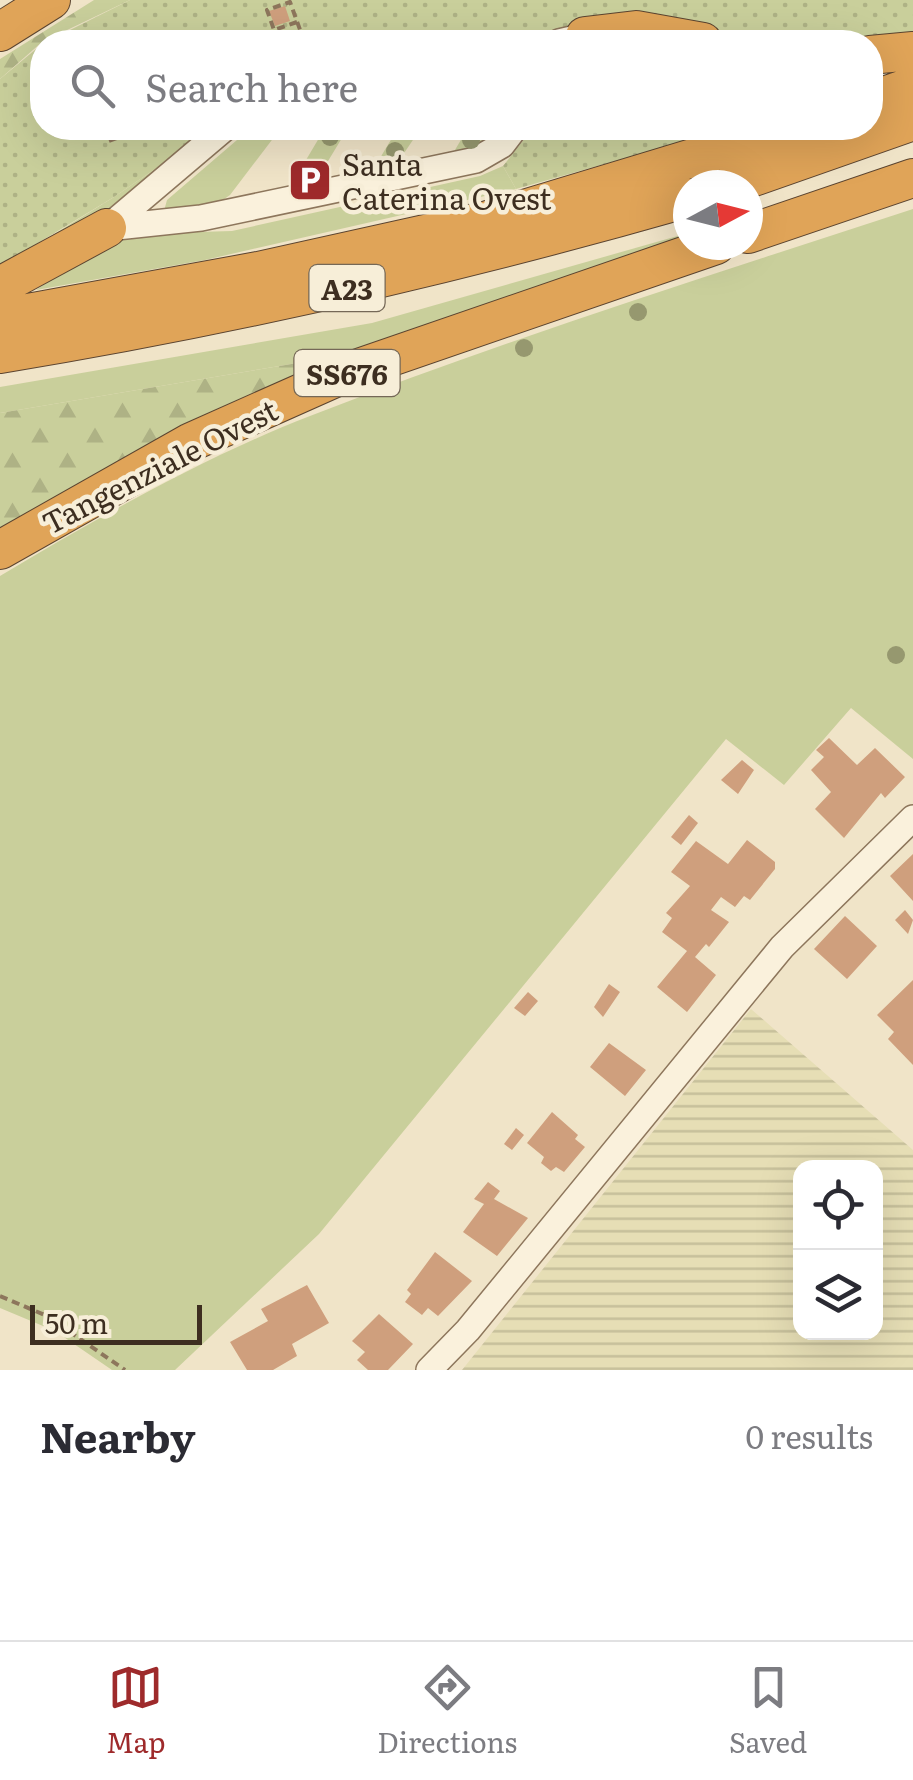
<!DOCTYPE html>
<html lang="en">
<head>
<meta charset="utf-8">
<style>
  body { margin:0; font-family:Literata,serif; background:#f7f7f7; color:#2b2b33 }
  .controls { position:absolute; right:30px; bottom:30px; display:grid; overflow:hidden; border-radius:20px; box-shadow:0 10px 40px #0002 }
  .controls button { width:90px; height:90px; display:grid; place-items:center; padding:0; border:0; border-bottom:2px solid #e1e1e2; background:#fff; color:#2b2b33; font:50px sans-serif }
  .compass { position:absolute; left:673px; top:170px; width:90px; height:90px; border-radius:50%; background:#fff; box-shadow:0 10px 40px #0002; rotate:83deg }
  .scale { position:absolute; left:30px; bottom:25px; width:172px; box-sizing:border-box; padding-left:10px; border:5px solid #3d2e20; border-top:0; font-size:28px; line-height:35px; white-space:nowrap; color:#3d2e20; -webkit-text-stroke:8px #f7eed8; paint-order:stroke }
  .list { margin:0; padding:0; list-style:none }
  h2 { display:flex; justify-content:space-between; align-items:center; height:130px; margin:0; padding:0 40px; font-size:42px }
  h2 small { font-size:32px; font-weight:400; color:#7c7c81 }
  .icon { flex:none; width:55px; height:55px; fill:none; stroke:currentColor; stroke-width:2; stroke-linecap:round; stroke-linejoin:round }
  .map { position:relative; flex:none; width:913px; height:1370px; overflow:hidden }
  .search { position:absolute; background:#fff; box-shadow:0 10px 40px #0002; left:30px; right:30px; top:30px; height:110px; display:flex; align-items:center; gap:25px; box-sizing:border-box; padding:0 35px; border-radius:40px; color:#7c7c81; font-size:38px }
  .sheet { height:270px; background:#fff }
  nav { display:flex; justify-content:space-around; align-items:center; box-sizing:border-box; height:140px; border-top:2px solid #e1e1e2; background:#fff; font-size:28px; color:#7c7c81 }
  nav a { display:grid; justify-items:center; gap:5px }
  nav .on { color:#9e2a2b }
  .map>svg:first-child { display:block }
</style>
</head>
<body>
<div class="map">
<svg width="913" height="1370" viewBox="0 0 913 1370">
  <defs>
    <pattern id="farmland-rules" width="6" height="5" patternUnits="userSpaceOnUse" patternTransform="scale(2.5)"><rect width="6" height="5" fill="#e6deb5"/><path d="M0 2.5h6" fill="none" stroke="#c6bf9b"/></pattern>
    <pattern id="forest-firs" width="22" height="20" patternUnits="userSpaceOnUse" patternTransform="scale(2.5)"><rect width="22" height="20" fill="#c9cf9b"/><path d="M5 1l3.5 6h-7zM16 11l3.5 6h-7z" fill="#aeb285"/></pattern>
    <pattern id="park-dots" width="8" height="8" patternUnits="userSpaceOnUse" patternTransform="scale(2.5)"><rect width="8" height="8" fill="#c9cf9b"/><path d="M2 2h.1M6 6h.1" fill="none" stroke="#aeb285" stroke-width="1.8" stroke-linecap="round"/></pattern>
  </defs>
  <rect width="100%" height="100%" fill="#f0e4c8"/>
  <path fill="url(#farmland-rules)" fill-rule="evenodd" d="M751,1009L913,1150V1370H462ZM800,1168H876V1332H800Z"/>
  <path fill="#c9cf9b" d="M215,128L123,208L9,262L114,197Z
    M251,128H281L230,195L217,204L164,211L167,200Z
    M325,128H348L316,181L284,197Z
    M398,128H421L394,168L368,178Z
    M468,128H492L475,150L449,160Z
    M503,166L516,189L205,260L36,290L105,243L129,234L232,231L480,176Z
    M913,209V759L851,708L784,785L726,739L319,1234L175,1370H112L55,1331L0,1308V576C99,517 202,458 310,416C508,339 711,275 913,209Z
    M688,233V244L387,348L0,413V387L372,323Z"/>
  <path fill="url(#forest-firs)" d="M94,0H130L42,42L0,79V59Z
    M387,348L0,537V413Z"/>
  <path fill="url(#park-dots)" d="M130,0H913V42H743L701,34L583,27L518,42H46Z
    M42,44V128H215L114,197L0,266V79Z
    M533,128H732L516,189L503,166Z"/>
  <path fill="#cf9f7d" d="M285,6L290,21L275,26L269,11Z
    M829,738L857,765L875,748L905,777L885,798L881,793L844,838L815,809L831,792L811,770L824,757L816,750Z
    M742,760L754,770L738,794L721,780Z
    M689,815L698,823L681,845L671,837Z
    M747,840L775,862V869L750,900L744,896L735,907L721,897L711,910L729,922L709,947L706,944L695,957L716,975L687,1012L657,987L687,951L662,932L672,918L666,913L690,886L671,872L696,841L728,864Z
    M913,854V901L890,876Z
    M905,910L913,920L908,934L895,920Z
    M845,916L877,946L847,979L814,949Z
    M913,980V1065L888,1039L894,1032L877,1015Z
    M609,984L620,992L603,1017L594,1007Z
    M528,992L538,1001L525,1016L514,1008Z
    M609,1043L646,1070L625,1096L590,1067Z
    M552,1112L578,1135L575,1139L585,1147L564,1172L556,1167L551,1171L541,1163L544,1157L527,1143Z
    M516,1128L524,1135L512,1150L504,1144Z
    M488,1182L500,1191L494,1199L528,1218L497,1256L463,1232L484,1204L474,1199Z
    M435,1252L472,1281L438,1316L428,1308L422,1315L405,1302L411,1294L407,1290Z
    M307,1285L329,1323L292,1344L297,1356L273,1370H247L230,1342L268,1321L261,1309Z
    M379,1314L413,1344L388,1370H368L357,1360L365,1352L352,1341Z"/>
  <g fill="none" stroke-linecap="round" stroke-linejoin="round">
    <g stroke="#8d765c" stroke-width="28">
      <path id="minor" d="M559,42L585,36
        M107,228L201,218L476,160L502,145L515,128
        M107,228L225,128
        M429,1370L468,1330L782,947L913,818"/>
    </g>
    <g stroke="#5b4430" stroke-width="40">
      <path id="highway" d="M0,32L51,0
        M585,36L636,30L703,42
        M870,55L913,51
        M870,101L913,86
        M731,185L913,121
        M748,234L913,178
        M0,286L107,228
        M0,318L258,271L488,220L792,128
        M0,354C233,316 461,263 688,198
        M0,550L191,442L353,370L716,245"/>
    </g>
    <path stroke="#8d765c" stroke-width="4" stroke-dasharray="8 5" stroke-linecap="butt" d="M297,22L274,30L267,10L290,2L303,38L304,42
      M245,42L303,38
      M109,141L144,128
      M0,1296L47,1316L125,1370"/>
    <use href="#minor" stroke="#faf1dc" stroke-width="25"/>
    <use href="#highway" stroke="#e0a458" stroke-width="38"/>
  </g>
  <g fill="#96986f">
    <circle cx="330" cy="137" r="9"/>
    <circle cx="471" cy="140" r="9"/>
    <circle cx="395" cy="151" r="9"/>
    <circle cx="312" cy="169" r="9"/>
    <circle cx="638" cy="312" r="9"/>
    <circle cx="524" cy="348" r="9"/>
    <circle cx="896" cy="655" r="9"/>
  </g>
  <defs>
    <g id="parking-square" transform="scale(2.25)"><rect x="-9" y="-9" width="18" height="18" rx="4" fill="#9e2a2b" stroke="#f7eed8"/><path d="M-3.5-5.5H1a3.5 3.5 0 0 1 0 7H-1V5.5H-3.5ZM-1-3.4V-.6H.8a1.4 1.4 0 0 0 0-2.8Z" fill="#fff"/></g>
  </defs>
  <g fill-rule="evenodd">
    <use href="#parking-square" x="310" y="180"/>
  </g>
  <g text-anchor="middle" dominant-baseline="central" stroke-width="9" stroke-linejoin="round" paint-order="stroke">
    <g fill="#f7eed8" stroke="#756857" stroke-width="2.5">
      <rect x="309.5" y="265" width="75" height="46" rx="8"/>
      <rect x="294.5" y="350" width="105" height="46" rx="8"/>
    </g>
    <g font-size="28" font-weight="bold" fill="#3d2e20">
      <text x="347" y="288">A23</text>
      <text x="347" y="373">SS676</text>
    </g>
    <g font-size="30" fill="#3d2e20" stroke="#f7eed8" text-anchor="start">
      <text x="342" y="163">Santa<tspan x="342" dy="34">Caterina Ovest</tspan></text>
    </g>
    <g font-size="30" fill="#3d2e20" stroke="#f7eed8">
      <text transform="translate(159 465) rotate(-27)">Tangenziale Ovest</text>
    </g>
  </g>
</svg>
<div class="controls">
<button><svg class="icon" aria-label="locate" viewBox="0 0 24 24"><circle cx="12" cy="12" r="6"/><path d="M12 2v4M12 18v4M2 12h4M18 12h4"/></svg></button>
<button><svg class="icon" aria-label="layers" viewBox="0 0 24 24"><path d="M12 4l9 5-9 5-9-5zM3 14l9 5 9-5"/></svg></button>
</div>
<svg class="compass" viewBox="-18 -18 36 36"><path d="M0-13l5 13h-10z" fill="#e53935"/><path d="M0 13l5-13h-10z" fill="#7c7c81"/></svg>
<div class="scale">50 m</div>
<div class="search"><svg class="icon" aria-label="search" viewBox="0 0 24 24"><circle cx="10" cy="10" r="6"/><path d="M15 15l6 6"/></svg>Search here</div>
</div>
<section class="sheet">
<h2>Nearby<small>0 results</small></h2>
<ul class="list">
</ul>
</section>
<nav>
<a class="on"><svg class="icon" aria-label="map" viewBox="0 0 24 24"><path d="M3 6l6-2 6 2 6-2v14l-6 2-6-2-6 2zM9 4v14M15 6v14"/></svg>Map</a>
<a><svg class="icon" aria-label="directions" viewBox="0 0 24 24"><path d="M12 3l9 9-9 9-9-9zM9 14v-3h6M13 9l2 2-2 2"/></svg>Directions</a>
<a><svg class="icon" aria-label="saved" viewBox="0 0 24 24"><path d="M7 4h10v16l-5-4-5 4z"/></svg>Saved</a>
</nav>
</body>
</html>
